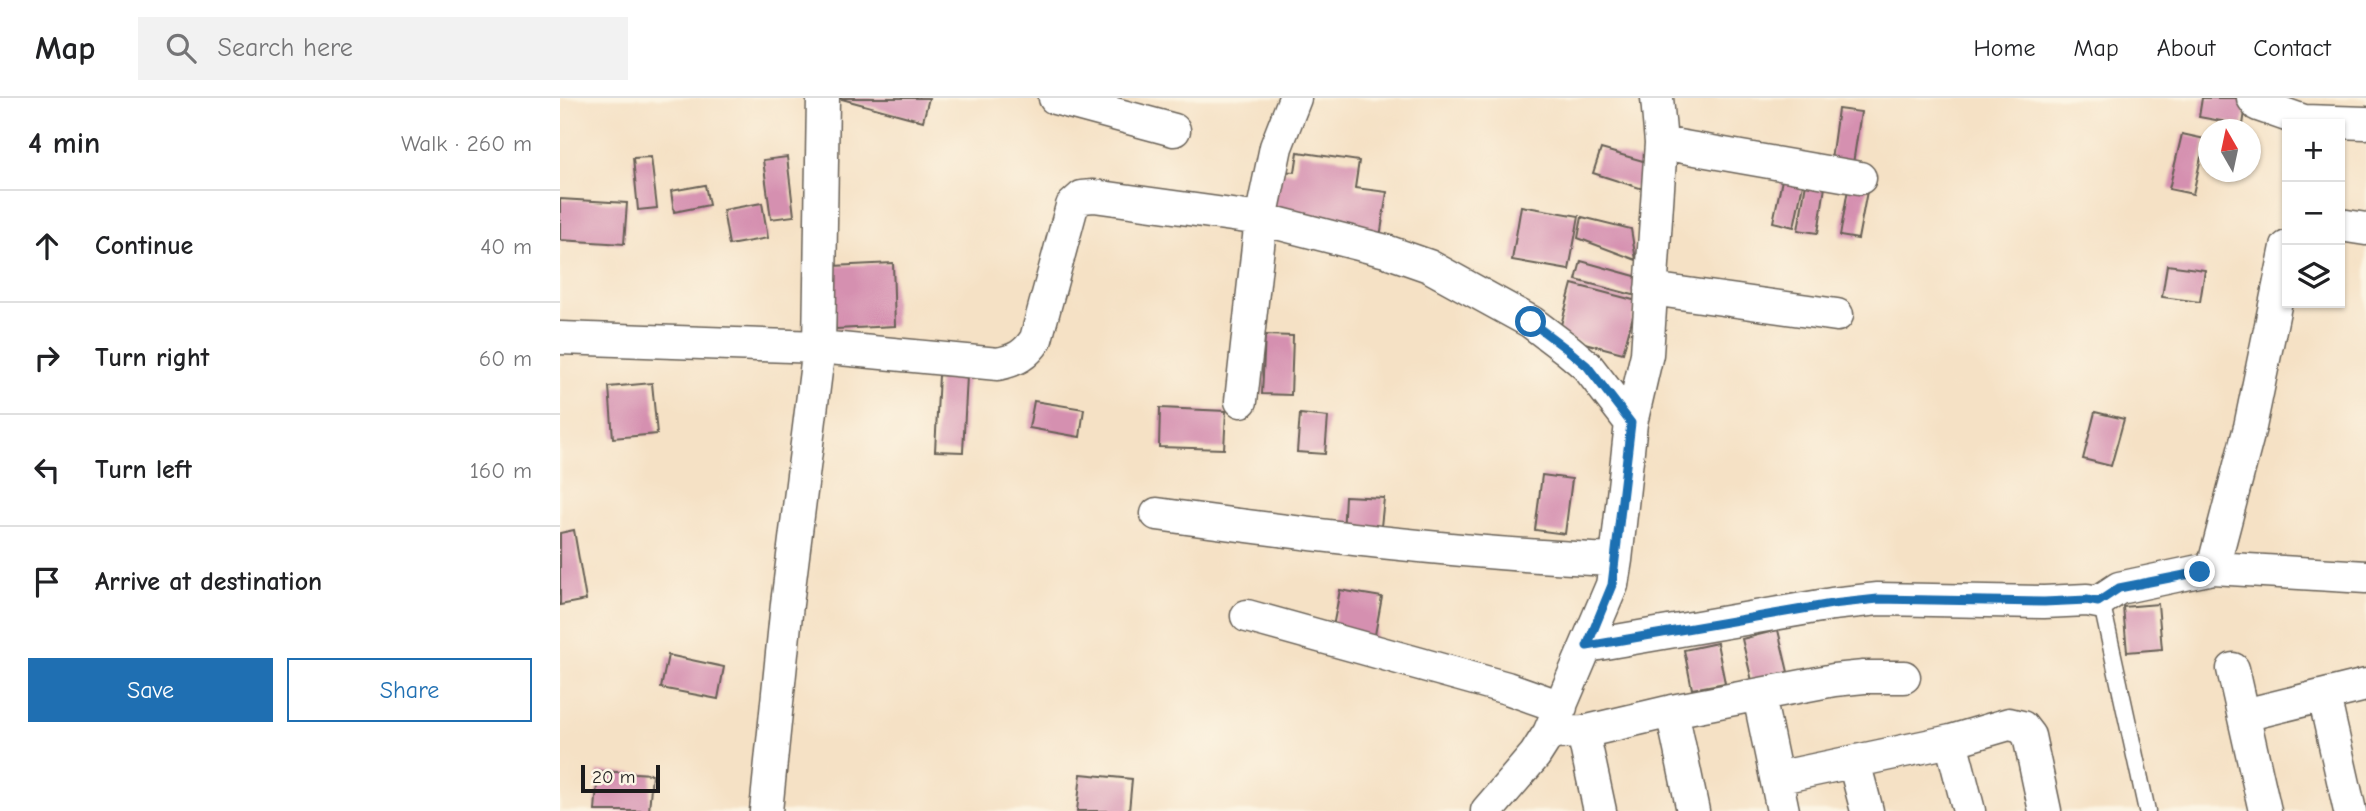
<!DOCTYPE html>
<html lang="en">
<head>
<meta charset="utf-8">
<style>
  body { margin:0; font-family:"Comic Neue",sans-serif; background:#f2f2f2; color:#202124 }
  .controls { position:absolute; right:21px; top:21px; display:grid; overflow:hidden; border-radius:0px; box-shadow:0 2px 5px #0004 }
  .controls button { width:63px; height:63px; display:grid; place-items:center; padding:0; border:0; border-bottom:2px solid #e0e0e0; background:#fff; color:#202124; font:35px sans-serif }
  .compass { position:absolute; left:1638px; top:21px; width:63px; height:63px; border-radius:50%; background:#fff; box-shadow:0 2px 5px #0004; rotate:351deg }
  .scale { position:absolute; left:21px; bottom:18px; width:79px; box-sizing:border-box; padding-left:7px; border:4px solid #1c1c1c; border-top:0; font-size:19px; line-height:24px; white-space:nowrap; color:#1c1c1c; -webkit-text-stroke:5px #fcf5e5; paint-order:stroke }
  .stop { position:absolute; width:21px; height:21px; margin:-16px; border:5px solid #1f6fb2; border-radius:50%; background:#fff }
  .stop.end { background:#1f6fb2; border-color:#fff; box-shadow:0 2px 7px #0008 }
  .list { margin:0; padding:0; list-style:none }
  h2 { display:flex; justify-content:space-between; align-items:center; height:91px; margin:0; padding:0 28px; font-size:30px }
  h2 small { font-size:23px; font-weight:400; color:#757577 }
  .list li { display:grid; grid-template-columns:46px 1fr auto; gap:21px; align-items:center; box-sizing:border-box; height:112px; padding:0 28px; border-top:2px solid #e0e0e0 }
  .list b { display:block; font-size:26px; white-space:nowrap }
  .list em { font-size:23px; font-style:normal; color:#757577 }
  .actions { display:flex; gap:14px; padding:21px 28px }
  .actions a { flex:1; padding:16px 0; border:2px solid #1f6fb2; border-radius:0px; text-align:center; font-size:24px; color:#1f6fb2 }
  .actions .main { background:#1f6fb2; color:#fff }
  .icon { flex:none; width:38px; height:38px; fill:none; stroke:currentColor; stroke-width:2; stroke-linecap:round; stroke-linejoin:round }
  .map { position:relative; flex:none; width:1806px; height:713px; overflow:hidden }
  header { display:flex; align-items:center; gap:42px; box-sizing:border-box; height:98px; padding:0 35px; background:#fff; border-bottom:2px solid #e0e0e0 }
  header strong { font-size:33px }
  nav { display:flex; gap:38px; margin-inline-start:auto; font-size:24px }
  .search { width:490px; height:63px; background:#f2f2f2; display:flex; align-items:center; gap:18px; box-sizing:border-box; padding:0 24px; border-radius:0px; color:#757577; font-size:26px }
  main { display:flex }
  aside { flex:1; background:#fff }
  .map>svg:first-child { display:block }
</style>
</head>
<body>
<header>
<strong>Map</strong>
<div class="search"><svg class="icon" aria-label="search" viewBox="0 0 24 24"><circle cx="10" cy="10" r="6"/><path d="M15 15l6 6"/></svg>Search here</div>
<nav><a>Home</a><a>Map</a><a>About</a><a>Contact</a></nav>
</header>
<main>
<aside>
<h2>4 min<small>Walk · 260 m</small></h2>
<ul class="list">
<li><svg class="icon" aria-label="ahead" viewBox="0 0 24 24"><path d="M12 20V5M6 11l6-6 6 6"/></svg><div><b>Continue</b></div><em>40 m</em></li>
<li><svg class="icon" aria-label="right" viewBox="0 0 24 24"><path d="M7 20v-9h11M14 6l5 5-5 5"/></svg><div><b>Turn right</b></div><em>60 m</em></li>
<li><svg class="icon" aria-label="left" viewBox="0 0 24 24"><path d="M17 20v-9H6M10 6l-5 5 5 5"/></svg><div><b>Turn left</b></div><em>160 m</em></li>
<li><svg class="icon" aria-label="arrive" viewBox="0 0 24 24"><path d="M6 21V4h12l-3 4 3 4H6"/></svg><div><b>Arrive at destination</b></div></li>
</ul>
<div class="actions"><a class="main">Save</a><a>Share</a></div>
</aside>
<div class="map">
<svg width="1806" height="713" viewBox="0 0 1806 713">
  <rect width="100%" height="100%" fill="#fcf5e5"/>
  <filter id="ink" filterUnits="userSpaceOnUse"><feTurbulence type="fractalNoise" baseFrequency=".0143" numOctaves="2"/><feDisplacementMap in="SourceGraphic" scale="14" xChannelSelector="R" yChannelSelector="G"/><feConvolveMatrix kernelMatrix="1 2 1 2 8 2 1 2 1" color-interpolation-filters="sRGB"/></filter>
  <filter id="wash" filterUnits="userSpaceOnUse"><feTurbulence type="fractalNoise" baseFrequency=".00686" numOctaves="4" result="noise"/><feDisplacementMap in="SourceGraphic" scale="28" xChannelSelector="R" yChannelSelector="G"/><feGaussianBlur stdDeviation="1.57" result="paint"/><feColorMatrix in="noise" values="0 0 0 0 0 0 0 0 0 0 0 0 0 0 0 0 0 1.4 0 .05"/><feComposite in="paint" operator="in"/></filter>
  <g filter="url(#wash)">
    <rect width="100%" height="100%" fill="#f5e1c5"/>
    <g id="blocks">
      <path fill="#d590b0" d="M278,0H369L363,23Z
        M1642,0H1687L1683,27L1639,19Z
        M1278,11L1301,14L1292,72L1270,69Z
        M1622,36L1645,41L1633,96L1609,91Z
        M1041,51L1090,65L1089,93L1033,75Z
        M738,54L799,63L795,90L827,94L819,146L711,118L716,73L735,74Z
        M91,59L97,110L78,112L73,60Z
        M227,59L234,118L211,121L203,62Z
        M1223,77L1244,81L1234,129L1213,124Z
        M1247,79L1266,82L1258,135L1238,132Z
        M1289,85L1308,88L1298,141L1280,138Z
        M145,87L149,107L114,114L111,93Z
        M0,101L67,105L64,146L0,142Z
        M202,105L208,140L169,147L163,112Z
        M961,108L1019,118L1009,172L952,162Z
        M1022,119L1071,131L1076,162L1018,140Z
        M1021,163L1082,180L1077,198L1016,182Z
        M333,165L335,228L276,231L273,168Z
        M1607,167L1645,172L1640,204L1602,199Z
        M1012,186L1077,203L1063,255L998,238Z
        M705,237L733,238L731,297L702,296Z
        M379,277L407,278L403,354L375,353Z
        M92,285L97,336L53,340L49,289Z
        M474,303L524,311L520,339L469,330Z
        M600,310L666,313L664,351L599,349Z
        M1535,314L1564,321L1551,368L1523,361Z
        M740,316L768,319L765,356L737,354Z
        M982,377L1012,381L1005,436L975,432Z
        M785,398L824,400L820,438L783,437Z
        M14,432L26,502L0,507V435Z
        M780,492L822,499L814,542L772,534Z
        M1598,506L1602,551L1567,554L1563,509Z
        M1218,532L1228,574L1192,583L1182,541Z
        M1157,545L1165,585L1132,591L1124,552Z
        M108,557L164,569L158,601L101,590Z
        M38,673L92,676L89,713H35Z
        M521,676L572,681L569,713H517Z"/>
    </g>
  </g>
  <g filter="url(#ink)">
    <use href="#blocks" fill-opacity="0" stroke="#686157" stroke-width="2"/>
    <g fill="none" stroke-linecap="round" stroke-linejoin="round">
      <g stroke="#686157" stroke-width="19">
        <path id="service" d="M1538,504L1544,516L1587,713"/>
      </g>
      <g stroke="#686157" stroke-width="35">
        <path id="minor" d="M495,0L614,32
          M1693,0L1698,7L1744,23L1745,26
          M1744,23L1806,25
          M1101,45L1300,80
          M1780,127L1806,131
          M1091,191L1277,217
          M0,240L259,249L438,266C456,262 466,257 476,241L512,108L522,99L534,98L701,121L826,153L869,168L971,224L1008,252L1027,268L1071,325
          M681,303L701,121L716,49L735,0
          M597,416C750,437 902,456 1056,462
          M1653,470L1806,479
          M687,518L947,590L1001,609
          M1027,548L1272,506L1318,501L1484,504L1527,502L1538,504L1559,490L1653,470L1690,329L1727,149
          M1673,571L1705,713
          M1199,598L1223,713
          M1764,598L1790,713
          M1112,613L1133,713
          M1684,617L1806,587
          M1023,634L1040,713
          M989,635L1023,634L1112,613L1274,582L1304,579H1344
          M1391,643L1409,713
          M1294,664L1307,713
          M1216,680L1391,643L1449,626L1462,629L1469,638L1485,713
          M206,713L227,506L259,249L263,0
          M927,713L975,657L989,635L1052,487L1056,462L1071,325L1087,256L1101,45L1097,0"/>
      </g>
      <use href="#service" stroke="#fff" stroke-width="16"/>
      <use href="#minor" stroke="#fff" stroke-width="32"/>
    </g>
  </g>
  <g fill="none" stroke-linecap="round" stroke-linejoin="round" filter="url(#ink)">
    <path stroke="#1f6fb2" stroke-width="9" d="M971,224L1008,252L1027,268L1071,325L1052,487L1027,548L1272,506L1318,501L1484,504L1527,502L1538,504L1559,490L1640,474"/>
  </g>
</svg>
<div class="controls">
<button>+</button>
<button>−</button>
<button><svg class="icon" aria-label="layers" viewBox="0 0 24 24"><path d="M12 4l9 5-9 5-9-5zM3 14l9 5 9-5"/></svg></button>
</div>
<svg class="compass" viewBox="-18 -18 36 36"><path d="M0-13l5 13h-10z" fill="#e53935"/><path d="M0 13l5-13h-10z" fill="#757577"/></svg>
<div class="scale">20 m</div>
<div class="stop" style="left:971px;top:224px"></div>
<div class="stop end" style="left:1640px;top:474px"></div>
</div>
</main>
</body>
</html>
